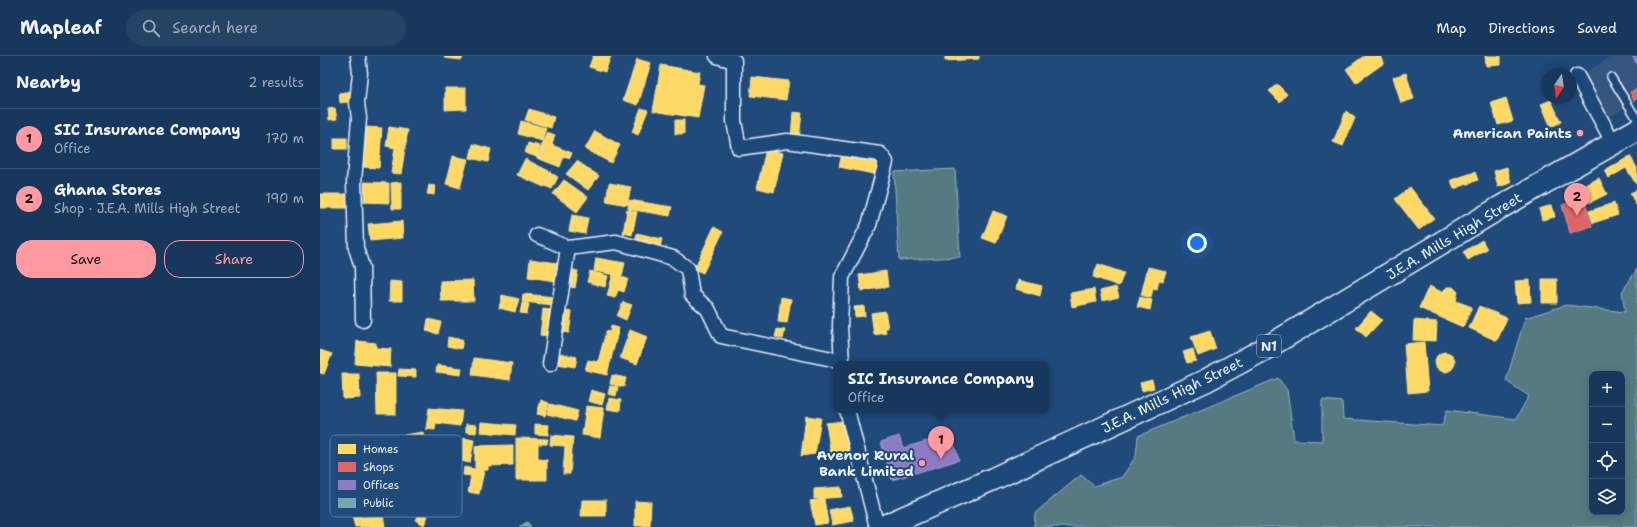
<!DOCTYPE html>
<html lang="en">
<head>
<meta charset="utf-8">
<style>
  body { margin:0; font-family:"Shantell Sans",sans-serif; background:#244365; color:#f1f3f6 }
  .controls { position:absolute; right:12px; bottom:12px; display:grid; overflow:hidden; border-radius:8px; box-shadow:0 2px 10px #0003 }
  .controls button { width:36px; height:36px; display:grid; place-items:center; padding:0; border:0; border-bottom:1px solid #365272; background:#17385c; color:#f1f3f6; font:20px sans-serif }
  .compass { position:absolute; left:1221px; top:12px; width:36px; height:36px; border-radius:50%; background:#17385c; box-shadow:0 2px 10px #0003; rotate:193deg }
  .you { position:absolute; left:877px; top:187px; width:14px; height:14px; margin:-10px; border:3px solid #fff; border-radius:50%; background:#1a73e8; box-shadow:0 0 0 6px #1a73e833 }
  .badge { display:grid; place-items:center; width:26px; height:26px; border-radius:50%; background:#ff9aa2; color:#111; font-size:13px; font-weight:700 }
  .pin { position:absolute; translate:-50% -33px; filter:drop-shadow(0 1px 2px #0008) }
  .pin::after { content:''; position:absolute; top:21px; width:14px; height:12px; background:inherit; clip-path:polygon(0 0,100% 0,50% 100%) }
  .popup { position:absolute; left:513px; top:305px; width:216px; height:52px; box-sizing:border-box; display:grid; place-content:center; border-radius:8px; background:#17385c; filter:drop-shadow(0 1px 3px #0005); font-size:13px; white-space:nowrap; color:#9eacbb }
  .popup b { font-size:15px; color:#f1f3f6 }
  .popup::after { content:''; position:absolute; left:50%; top:100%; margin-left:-8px; border:8px solid transparent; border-top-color:#17385c }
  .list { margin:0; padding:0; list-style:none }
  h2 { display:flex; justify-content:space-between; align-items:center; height:52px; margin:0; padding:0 16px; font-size:17px }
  h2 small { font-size:13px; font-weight:400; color:#9eacbb }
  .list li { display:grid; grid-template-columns:26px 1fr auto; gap:12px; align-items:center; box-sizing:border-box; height:60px; padding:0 16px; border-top:1px solid #365272 }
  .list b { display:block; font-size:15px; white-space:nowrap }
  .list p { margin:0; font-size:13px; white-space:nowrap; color:#9eacbb }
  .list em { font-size:13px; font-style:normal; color:#9eacbb }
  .actions { display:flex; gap:8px; padding:12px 16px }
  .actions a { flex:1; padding:9px 0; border:1px solid #ff9aa2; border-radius:16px; text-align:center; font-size:14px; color:#ff9aa2 }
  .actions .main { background:#ff9aa2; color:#111 }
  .icon { flex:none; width:22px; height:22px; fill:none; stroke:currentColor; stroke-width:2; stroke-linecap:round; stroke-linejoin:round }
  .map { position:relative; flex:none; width:1317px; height:471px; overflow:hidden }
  header { display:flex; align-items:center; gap:24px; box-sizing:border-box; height:56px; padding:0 20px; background:#17385c; border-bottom:1px solid #365272 }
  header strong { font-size:19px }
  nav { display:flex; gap:22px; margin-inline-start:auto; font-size:14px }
  .search { width:280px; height:36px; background:#244365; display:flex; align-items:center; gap:10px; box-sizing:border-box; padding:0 14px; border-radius:22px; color:#9eacbb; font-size:15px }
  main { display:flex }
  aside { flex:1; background:#17385c }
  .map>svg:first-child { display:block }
</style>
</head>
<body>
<header>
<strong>Mapleaf</strong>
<div class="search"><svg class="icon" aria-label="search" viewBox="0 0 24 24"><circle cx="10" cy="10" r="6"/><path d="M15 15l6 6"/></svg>Search here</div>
<nav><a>Map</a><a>Directions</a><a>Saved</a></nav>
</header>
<main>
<aside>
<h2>Nearby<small>2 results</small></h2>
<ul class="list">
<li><span class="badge">1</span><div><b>SIC Insurance Company</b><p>Office</p></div><em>170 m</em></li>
<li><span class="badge">2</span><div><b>Ghana Stores</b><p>Shop · J.E.A. Mills High Street</p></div><em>190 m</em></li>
</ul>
<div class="actions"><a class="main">Save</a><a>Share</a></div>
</aside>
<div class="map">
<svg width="1317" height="471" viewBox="0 0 1317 471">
  <rect width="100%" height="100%" fill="#1f4a7a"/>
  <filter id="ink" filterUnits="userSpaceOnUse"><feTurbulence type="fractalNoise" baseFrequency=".025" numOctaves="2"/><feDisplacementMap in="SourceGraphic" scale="8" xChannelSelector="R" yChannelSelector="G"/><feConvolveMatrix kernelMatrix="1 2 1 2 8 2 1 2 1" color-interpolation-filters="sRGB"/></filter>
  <g filter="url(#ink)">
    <path fill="#35577e" d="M1292,0H1317V45L1288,62L1263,18Z"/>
    <path fill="#547a81" stroke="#9eb6bc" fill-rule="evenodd" d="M635,113L640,201L579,204L574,116Z
      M1317,213V471H714L715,457L761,419L774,430L802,421L816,400L818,380L958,322L967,334L974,384L1002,385V344L1022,346L1023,363L1122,370L1127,354L1196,363L1209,340L1186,325L1205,262L1246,249L1305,256L1302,236ZM1272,318H1302V456H1272Z"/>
    <path fill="#ffd966" stroke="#f8e092" d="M125,0H143L142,4L124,2Z
      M273,0H291L285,16L269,11Z
      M625,0H659V3L625,5Z
      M1044,0H1060L1064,7L1036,27L1026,13Z
      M1165,0H1181V9L1166,10Z
      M317,3L331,7L318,49L303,44Z
      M341,9L380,16L378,28L384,29L378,62L333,55Z
      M1086,17L1094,43L1081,47L1073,21Z
      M432,21L469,25L466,44L430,40Z
      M957,28L967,38L960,46L949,35Z
      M125,32H146V53L125,54Z
      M33,35L34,45L20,47L19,37Z
      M1186,42L1193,65L1178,69L1171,47Z
      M1231,44L1241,66L1231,71L1221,48Z
      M15,52L17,63L9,64L8,53Z
      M321,52L328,54L318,79L312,76Z
      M209,53L234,61L231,72L205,64Z
      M1026,55L1035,62L1023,90L1013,86Z
      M473,56L482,57L479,83L471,82Z
      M355,64H364V78H355Z
      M201,65L226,72L222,85L198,78Z
      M45,71L62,72L59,112L43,111Z
      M69,71L88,74L81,118L71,117L75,92L66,90Z
      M275,75L300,89L291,107L265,93Z
      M227,76L235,79L232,89L252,97L250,102L244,100L240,111L217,102Z
      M14,82H27V93H14Z
      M208,87L220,90L217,101L205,97Z
      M153,88L171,93L168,106L150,102Z
      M446,93L463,97L454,136L437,132Z
      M522,97L561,104L558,119L519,111Z
      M133,100L148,103L140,132L126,128Z
      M1310,100L1317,112V128H1316L1306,112L1289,122L1285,115Z
      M205,103L231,116L224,131L197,119Z
      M257,105L279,120L268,134L246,118Z
      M1187,111L1191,127L1178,131L1174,115Z
      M1155,116L1158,124L1134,133L1131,124Z
      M231,117L238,121L232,133L225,130Z
      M1279,122L1287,138L1269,147L1261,131Z
      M244,124L268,141L257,156L233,138Z
      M44,126L69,127V147L44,146Z
      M81,126V153H72L71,127Z
      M289,127L311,131L307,149L286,145Z
      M109,129L115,130L114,139L107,138Z
      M1090,131L1114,162L1099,174L1075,143Z
      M1317,134V149H1316L1310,137Z
      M0,138H29V152H0Z
      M309,144L352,151L350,160L308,153Z
      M1294,147L1298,159L1273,167L1269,155Z
      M1232,149L1235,161L1222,164L1219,153Z
      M307,154L317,156L312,179L303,177Z
      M673,155L687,160L676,187L662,182Z
      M252,159L268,162L265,178L249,175Z
      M82,165L83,182L50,185L48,168Z
      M394,171L403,176L383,217L374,213Z
      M317,177L342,183L340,191L315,185Z
      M1162,184L1167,193L1148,204L1143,196Z
      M276,202L305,207L302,220L274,215Z
      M210,203L237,207L235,225L208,221Z
      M778,208L804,217L799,230L773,221Z
      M828,211L846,215L843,225L839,224L837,233L833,232L831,242L821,239Z
      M249,213L258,215L255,232L246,230Z
      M270,215L288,220L285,231L267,226Z
      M566,215L568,231L541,235L539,219Z
      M293,218L308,223L304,236L298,234L295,242L287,240Z
      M1222,223H1237V247H1222Z
      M153,224L154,245H121L120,225Z
      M698,224L722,230L720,240L696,233Z
      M1210,224L1211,246L1197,247L1195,225Z
      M70,225L82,226V245H69Z
      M1109,230L1122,236L1127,231H1133L1138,236L1136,245L1152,251L1143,271L1099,252Z
      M796,231L799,241L782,245L780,235Z
      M774,233L776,246L752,251L750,237Z
      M203,238L236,241L235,249L202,246Z
      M182,239L199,243L195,256L179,252Z
      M461,241L471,243L467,267L458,266Z
      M820,241L832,244L830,254L817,251Z
      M303,246L312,249L306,264L297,260Z
      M202,247L209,248L207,258L200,257Z
      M544,250L545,260L535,261L534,251Z
      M1159,250L1187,262L1177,285L1149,272Z
      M223,253L231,254L228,280L220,279Z
      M245,255L252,256L249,277L242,276Z
      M565,255L568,272H565L566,277L554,279L551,257Z
      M1051,255L1062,264L1046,281L1036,272Z
      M108,263L121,266L118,278L106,275Z
      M1094,264L1117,266L1116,285L1093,284Z
      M291,270L299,272L287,319L265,314L268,304L278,306L286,275L290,276Z
      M457,273L465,274L463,283L455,281Z
      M310,274L327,281L317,308L300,302Z
      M890,275L896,293L878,300L871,281Z
      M128,281L143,284L141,293L127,290Z
      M37,285L56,287V292L71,293L70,311L35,308Z
      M1104,286L1108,335L1088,337L1084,288Z
      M873,293L876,305L867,307L863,296Z
      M0,294L12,298L4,318L0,317Z
      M1115 306a10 10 0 1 1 20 0a10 10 0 1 1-20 0Z
      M239,297L257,301L255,311L237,308Z
      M154,302L192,307L190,324L152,319Z
      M117,309L142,312L141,319L116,316Z
      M79,313L96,314V321L78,320Z
      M56,317H76V358H57Z
      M22,318H39L40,342L23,343Z
      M292,319L306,322L304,331L290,328Z
      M832,324L834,332L822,335L820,327Z
      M290,330L298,331L296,340L288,338Z
      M271,334L285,338L282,349L268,345Z
      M289,342L301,344L300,355L287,353Z
      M221,344L229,347L225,360L217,358Z
      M230,348L258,355L255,365L227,358Z
      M266,350L284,352L280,382L262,379Z
      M109,352L142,355L140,370L116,367L115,374L106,373Z
      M486,360L501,362L495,398L481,400Z
      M524,365L529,396L511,399L506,367Z
      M161,366L196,369L195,379L160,376Z
      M146,368L157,369L156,377L146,376Z
      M215,368L229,369L228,379L215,378Z
      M103,376L107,401L75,406L71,381Z
      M37,379L38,386L32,388L30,380Z
      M231,379L253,381L250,418H243L245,390L230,389Z
      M21,381L24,389L15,392L13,384Z
      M44,382L54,384L50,403L41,401Z
      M144,382L154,384L150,407L140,405Z
      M196,382L228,383L227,388H218V403L227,404V424H196Z
      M69,383L76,414L67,416L60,385Z
      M193,389V409L168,410V414L155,415V390Z
      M118,401L126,414L113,421L106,407Z
      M144,411L164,415L159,438L148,436L151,420L143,419Z
      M94,430L100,442L91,447L85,434Z
      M521,431L522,441L494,443V433Z
      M53,432L56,441L38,447L45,471H35L26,439Z
      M107,438L116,439V448H106Z
      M504,443L508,467L495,469L490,445Z
      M262,444H286V460H261Z
      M315,445L331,446L330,470H315Z
      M530,450L534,465L512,469L509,454Z
      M99,456L108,460L104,469L95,464Z
      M63,458L65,471H44L43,461Z"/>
    <path fill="#e06666" stroke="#e29092" d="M1317,33V43L1314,44L1310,36Z
      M1264,142L1272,170L1250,177L1242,149Z"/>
    <path fill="#8e7cc3" stroke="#a99fd3" d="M1312,0H1317V8Z
      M631,378L639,404L572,424L561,386L579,380L583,392Z"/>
    <path fill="#76a5af" stroke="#98bcc5" d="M207,466L211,471H199Z"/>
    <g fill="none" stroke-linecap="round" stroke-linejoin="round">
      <g stroke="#e8f1f8" stroke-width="10">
        <path id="service" d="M1291,21L1317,63"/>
      </g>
      <g stroke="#e8f1f8" stroke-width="17">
        <path id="minor" d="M38,0L40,17L37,47L39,62L34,126L36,192L42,211L43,264
          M397,0L414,5V65L419,92L467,85L560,98L566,106L549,169L522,221L520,270L522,308
          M1257,20L1294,88
          M217,179L248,192L296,186L353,202L368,213L372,239L388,253L401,280L522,305
          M230,308L248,192
          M527,354L557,471"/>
      </g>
      <g stroke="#e8f1f8" stroke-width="25">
        <path id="trunk" d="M562,471L673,423L885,325L941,295L1181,151L1317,74"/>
      </g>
      <use href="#service" stroke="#1f4a7a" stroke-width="7"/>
      <use href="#minor" stroke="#1f4a7a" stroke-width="14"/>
      <use href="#trunk" stroke="#1f4a7a" stroke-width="22"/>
    </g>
  </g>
  <g fill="#ff9aa2" stroke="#1f4a7a" stroke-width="1.5">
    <circle cx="1260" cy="77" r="4"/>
    <circle cx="602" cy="407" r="4"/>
  </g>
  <g text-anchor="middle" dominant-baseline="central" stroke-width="4" stroke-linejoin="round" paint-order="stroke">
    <rect fill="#1f4a7a" stroke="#acbfd2" stroke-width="1" x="937" y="279" width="24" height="22" rx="3"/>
    <g font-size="13" font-weight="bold" fill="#e8f1f8">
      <text x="949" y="290">N1</text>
    </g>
    <g font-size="14" font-weight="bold" fill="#e8f1f8" stroke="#1f4a7a" text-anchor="end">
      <text x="1252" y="77">American Paints</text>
      <text x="594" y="399">Avenor Rural<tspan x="594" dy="16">Bank Limited</tspan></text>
    </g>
    <g font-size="14" fill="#e8f1f8" stroke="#1f4a7a">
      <text transform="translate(1134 180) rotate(-31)">J.E.A. Mills High Street</text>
      <text transform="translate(852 339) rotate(-26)">J.E.A. Mills High Street</text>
    </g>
  </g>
  <rect x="10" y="379" width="132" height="82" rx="6" fill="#1f4a7a" stroke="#5b7ca0" stroke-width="1"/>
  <rect x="18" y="388" width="18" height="10" fill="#ffd966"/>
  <rect x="18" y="406" width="18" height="10" fill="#e06666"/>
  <rect x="18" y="424" width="18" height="10" fill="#8e7cc3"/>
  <rect x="18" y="442" width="18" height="10" fill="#76a5af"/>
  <g font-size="11" fill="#e8f1f8">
    <text x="43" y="397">Homes</text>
    <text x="43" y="415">Shops</text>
    <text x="43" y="433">Offices</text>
    <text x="43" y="451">Public</text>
  </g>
</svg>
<div class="controls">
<button>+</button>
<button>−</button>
<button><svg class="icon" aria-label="locate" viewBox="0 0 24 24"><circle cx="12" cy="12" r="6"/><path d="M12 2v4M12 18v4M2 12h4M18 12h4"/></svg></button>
<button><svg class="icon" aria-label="layers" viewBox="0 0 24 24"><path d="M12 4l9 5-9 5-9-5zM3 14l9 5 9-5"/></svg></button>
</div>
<svg class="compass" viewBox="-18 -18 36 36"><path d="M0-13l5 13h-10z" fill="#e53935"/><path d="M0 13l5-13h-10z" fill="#9eacbb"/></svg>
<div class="you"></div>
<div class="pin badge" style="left:621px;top:403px">1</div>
<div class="popup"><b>SIC Insurance Company</b>Office</div>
<div class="pin badge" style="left:1257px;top:160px">2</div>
</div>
</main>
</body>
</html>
